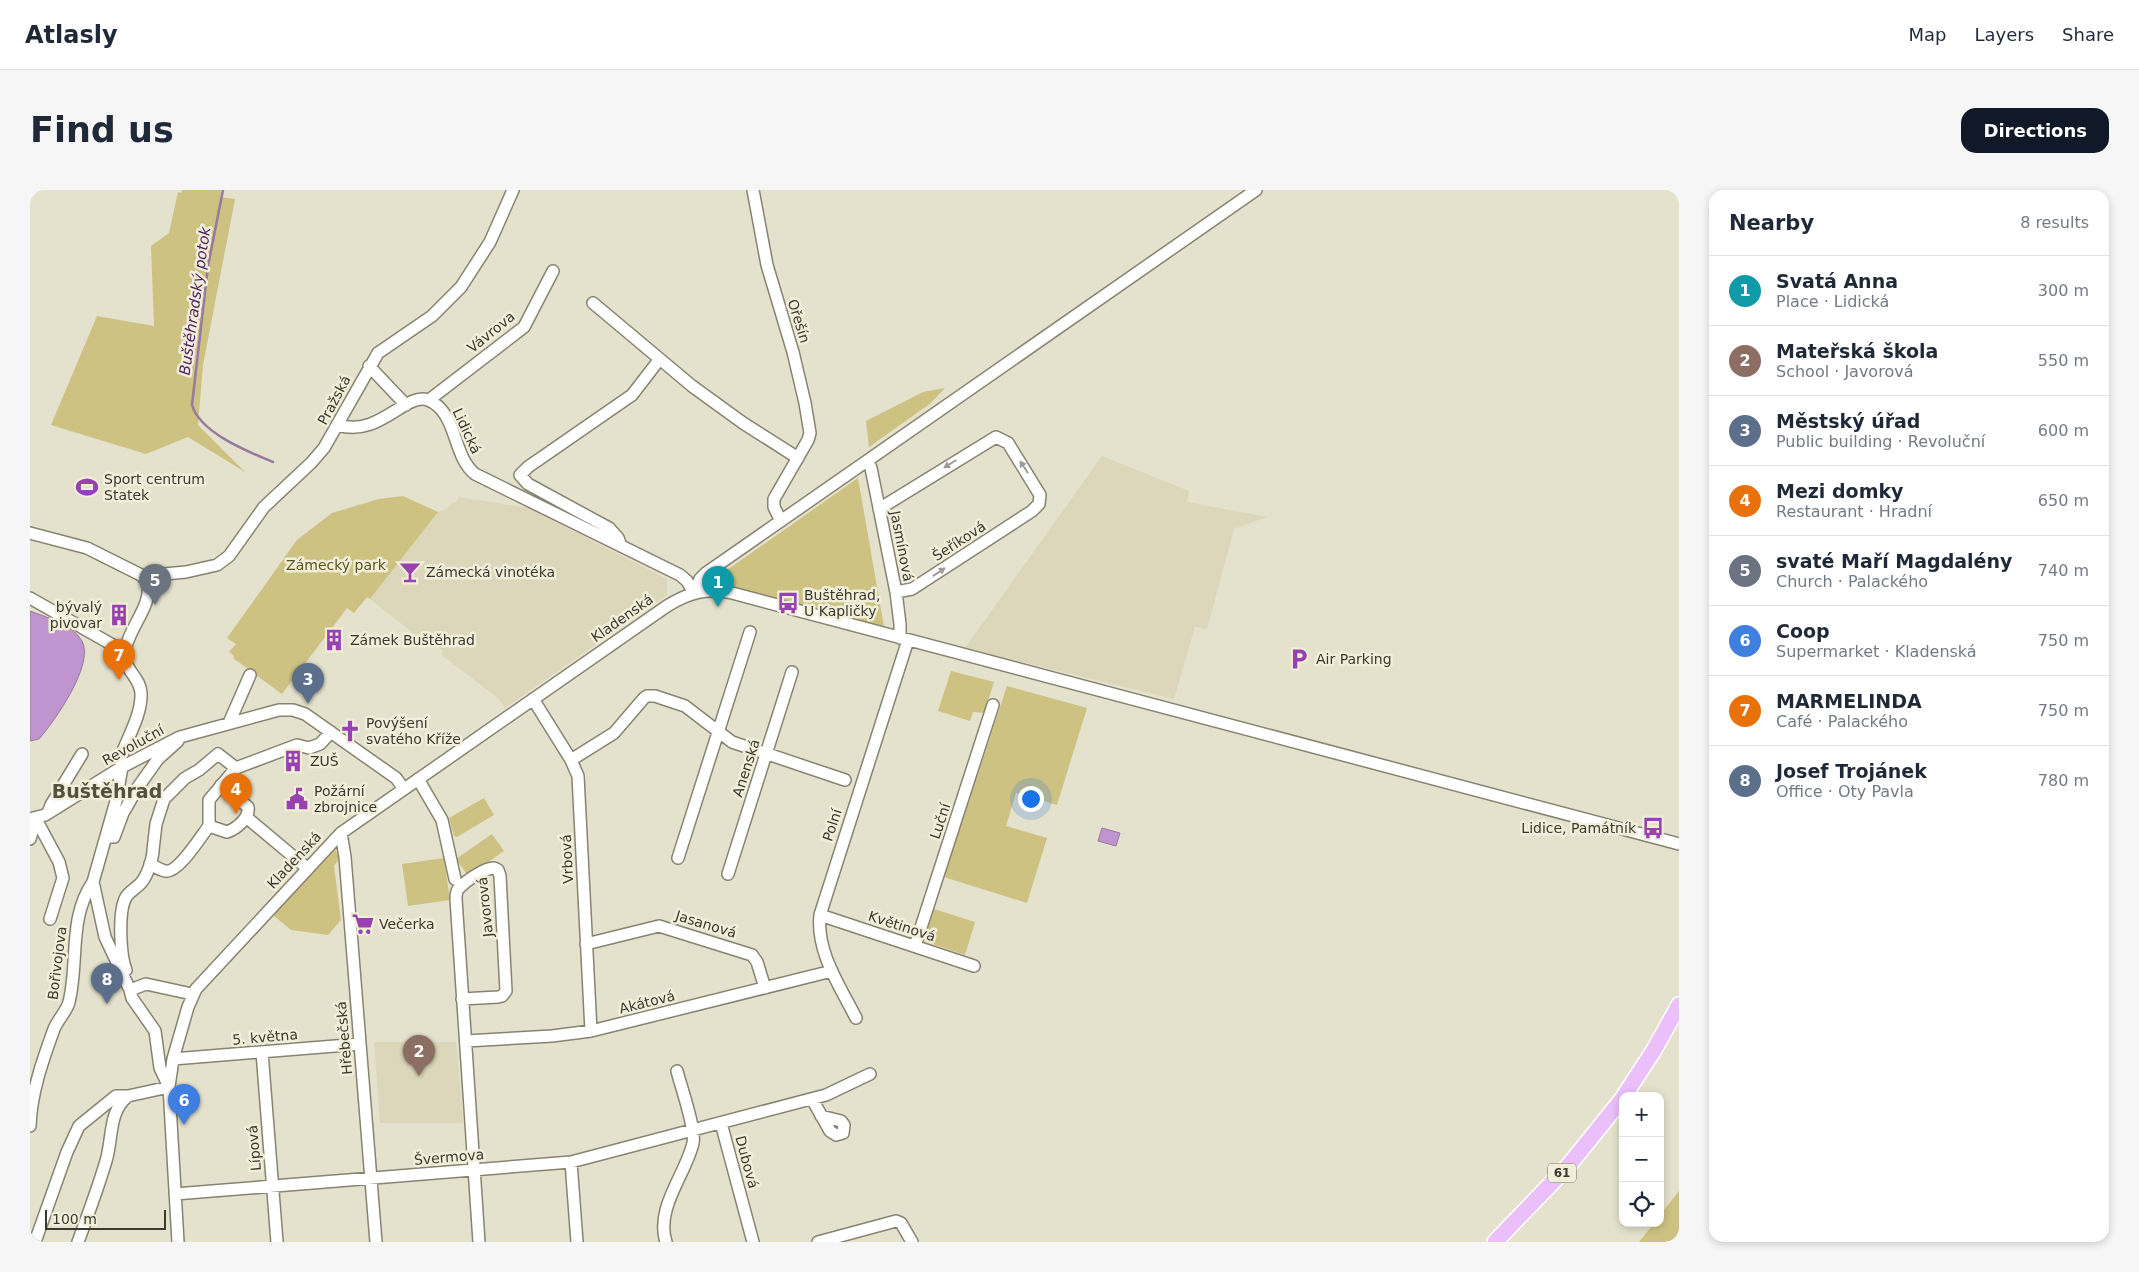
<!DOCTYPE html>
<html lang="en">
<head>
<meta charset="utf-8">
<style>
  body { margin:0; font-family:"DejaVu Sans",sans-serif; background:#f6f6f7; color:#1f2937 }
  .controls { position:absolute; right:15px; bottom:15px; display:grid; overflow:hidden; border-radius:10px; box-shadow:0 2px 8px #0003 }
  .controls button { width:45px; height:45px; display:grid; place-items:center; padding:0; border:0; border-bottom:1px solid #e0e1e3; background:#fff; color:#1f2937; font:25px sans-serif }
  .scale { position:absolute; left:15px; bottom:12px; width:121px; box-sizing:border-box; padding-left:5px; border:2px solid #3b3a31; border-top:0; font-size:14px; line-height:18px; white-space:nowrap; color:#3b3a31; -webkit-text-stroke:4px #f1eed9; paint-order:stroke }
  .you { position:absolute; left:1000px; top:608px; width:18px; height:18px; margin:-12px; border:4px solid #fff; border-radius:50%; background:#1a73e8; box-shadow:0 0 0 8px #1a73e833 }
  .badge { display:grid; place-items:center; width:32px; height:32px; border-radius:50%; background:#111827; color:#fff; font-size:16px; font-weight:700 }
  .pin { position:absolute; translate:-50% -41px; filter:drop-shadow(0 1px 2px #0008) }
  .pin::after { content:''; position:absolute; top:26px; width:18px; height:15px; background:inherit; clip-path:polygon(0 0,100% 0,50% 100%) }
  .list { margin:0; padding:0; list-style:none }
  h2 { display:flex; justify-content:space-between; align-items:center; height:65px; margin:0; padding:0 20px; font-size:21px }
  h2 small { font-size:16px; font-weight:400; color:#747a83 }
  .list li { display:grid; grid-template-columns:32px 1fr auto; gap:15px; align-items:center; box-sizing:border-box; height:70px; padding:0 20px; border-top:1px solid #e0e1e3 }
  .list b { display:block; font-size:19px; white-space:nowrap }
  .list p { margin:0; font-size:16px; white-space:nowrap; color:#747a83 }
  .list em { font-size:16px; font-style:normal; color:#747a83 }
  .icon { flex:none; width:28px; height:28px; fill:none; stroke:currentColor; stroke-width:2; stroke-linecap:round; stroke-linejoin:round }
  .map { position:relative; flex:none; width:1649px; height:1052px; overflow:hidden; border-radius:15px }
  header { display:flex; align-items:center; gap:30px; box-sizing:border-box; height:70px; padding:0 25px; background:#fff; border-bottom:1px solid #e0e1e3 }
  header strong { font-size:24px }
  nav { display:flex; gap:28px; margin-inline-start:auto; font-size:18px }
  .intro { display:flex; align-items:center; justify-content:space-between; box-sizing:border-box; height:120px; padding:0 30px }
  h1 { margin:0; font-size:35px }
  .button { padding:12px 22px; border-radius:15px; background:#111827; color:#fff; font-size:18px; font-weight:700 }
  main { display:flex; gap:30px; padding:0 30px }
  aside { flex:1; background:#fff; border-radius:15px; box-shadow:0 2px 8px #0003 }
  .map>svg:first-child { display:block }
</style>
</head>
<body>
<header>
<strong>Atlasly</strong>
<nav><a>Map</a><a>Layers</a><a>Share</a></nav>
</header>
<div class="intro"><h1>Find us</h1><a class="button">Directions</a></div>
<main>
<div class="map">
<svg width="1649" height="1052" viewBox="0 0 1649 1052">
  <rect width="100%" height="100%" fill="#e4e1cc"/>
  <path fill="#dcd7bb" d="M1072,266L1159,301L1157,312L1237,327L1204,339L1177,439L1165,437L1144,509L935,458Z
    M428,307L498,318L637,389V405L475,518L469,509L413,466L412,460L405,455L402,458L340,409L408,322L416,319L423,312L425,313L429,309Z
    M344,852H426L433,933H350Z"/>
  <path fill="#cdc281" d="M152,0H191L190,7L205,9L173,175L168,235L215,282L158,247L116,264L21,235L67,126L124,136L121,56L139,43L148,2L151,3Z
    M915,198L901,213L839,257L836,231L893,202Z
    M828,288L854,437L700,396L697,380Z
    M373,306L408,322L340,409L337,407L324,423L317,418L252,504L203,468L204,466L199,462L206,454L197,448L267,350L302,323L349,309Z
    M921,481L964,492L954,523L943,522L940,531L908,521Z
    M977,496L1057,518L1027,615L986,603L976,636L1017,648L997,713L914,687Z
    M454,608L464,625L427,647L424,646L419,628Z
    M462,644L474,661L438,686L426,669Z
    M304,656L309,669L304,676L311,730L298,745L261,740L243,725Z
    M414,668L420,710L378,716L372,674Z
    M904,719L945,732L935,765L894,751Z
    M1649,1001V1052H1609L1624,1033H1630V1025Z"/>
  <path fill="#c094ce" stroke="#98799f" d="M0,421C18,428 42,434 52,451C65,474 24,532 9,549L0,551Z
    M1072,638L1090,643L1086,656L1068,651Z"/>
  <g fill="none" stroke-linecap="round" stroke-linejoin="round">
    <path stroke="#98799f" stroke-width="2.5" d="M193,0L178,76L162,215C170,243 219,262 243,272"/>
    <g stroke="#878371" stroke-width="14">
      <path id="minor" d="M723,0L737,75L763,162L775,213L780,243L778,250L744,309V317L751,331
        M563,113L662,196L713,233L768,268
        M339,176L376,215
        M399,210L494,137L523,81
        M308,235C349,248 375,202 398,210C428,222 422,266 445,284L650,385L657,391L664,403
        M837,271L841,278L866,402L870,434V448
        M849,319L966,247L978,253L1010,305L1009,314L1002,321L882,399L866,402
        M0,343L57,358L111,385L118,392
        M591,356L588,348L579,338L498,294L490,285L498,277L602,205L629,170
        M118,392L134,384L156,382L187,375L199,366L234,317L281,273L294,258L348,163L402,126L431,97L460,52L483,0
        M664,403L670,389L676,383L1226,0
        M0,408L95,462
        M503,509L541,570L548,586L561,841
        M199,533L220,485
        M541,570L584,543L614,508L617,506H625L655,516L702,552L815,590
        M388,589L412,630L425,689
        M18,623L21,615L52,564
        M216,627L277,678
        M0,629L15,625L92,577L150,547L249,520H263L275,524L366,588L374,599
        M6,629L29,672L33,688L20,729
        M179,636V610L206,578L267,555L279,558L290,554L301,542
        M311,643L315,667L346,1052
        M76,647H84L93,623L108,597L128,569L148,551
        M0,649L6,629
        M123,660L126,634L134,609L155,588L169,580L188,564L206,578
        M648,668L720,442
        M120,674C124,676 130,680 135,681C148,684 171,646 179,636L197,642C206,639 220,628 218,617L191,595
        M698,684L762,482
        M790,725L944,776
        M556,754L629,736L722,765L727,772L735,798
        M885,756L963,515
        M96,780C90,765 88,721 96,707C100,701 105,699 110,694C117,687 122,671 123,662
        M100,800L116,794L162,804
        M432,809L468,807L472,806L476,801L470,686L468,680L464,678C454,678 436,691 429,698C426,701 426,705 426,709L449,1052
        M826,828C810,796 786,762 790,725L878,450
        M436,851L522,846L561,841L802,781
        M232,862L247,1052
        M143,869L330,854
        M782,909L800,941L806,945L813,943L814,935L811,931L791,926
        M691,933L723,1052
        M0,936C1,903 13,869 24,839C28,829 37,821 39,812C49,772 38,728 63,692
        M541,972L547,1052
        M145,1004L541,972L796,905L840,884
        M5,1052L37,962L49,936L86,906H98L139,897L130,878L125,841L102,808L100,800L75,747L63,692L86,611L92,577L90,569C97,548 112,525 111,503C110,485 90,479 96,457C101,435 122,416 118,392
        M48,1052C58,1025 68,998 76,971C83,948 78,922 98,906
        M148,1052L139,897L143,869L158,817L166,799L311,643L637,416C658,403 677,397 702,403L1649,654
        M636,1052C625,1018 656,984 663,953C666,939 651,897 647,881
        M788,1052L866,1031L871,1033L882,1052"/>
    </g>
    <g stroke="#fff" stroke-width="18">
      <path id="major" d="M1594,906L1624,860L1649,815
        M1465,1052L1539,975L1593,908"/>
    </g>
    <use href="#minor" stroke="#fff" stroke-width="11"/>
    <use href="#major" stroke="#ebbffa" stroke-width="15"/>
  </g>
  <defs><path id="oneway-solid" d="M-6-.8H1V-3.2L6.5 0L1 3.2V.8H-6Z" transform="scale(1.25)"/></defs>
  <g fill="#9d9c98">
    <use href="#oneway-solid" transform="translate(920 274) rotate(148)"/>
    <use href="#oneway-solid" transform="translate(994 277) rotate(-123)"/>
    <use href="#oneway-solid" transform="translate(909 382) rotate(-33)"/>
  </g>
  <defs>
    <g id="stadium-bare" transform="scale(1.725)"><path d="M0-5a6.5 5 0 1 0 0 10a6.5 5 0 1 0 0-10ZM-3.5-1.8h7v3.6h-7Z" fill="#9742b0" stroke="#f1eed9" stroke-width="2.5" paint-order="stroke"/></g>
    <g id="bar-bare" transform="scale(1.725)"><path d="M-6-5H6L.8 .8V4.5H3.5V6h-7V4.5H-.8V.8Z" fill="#9742b0" stroke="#f1eed9" stroke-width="2.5" paint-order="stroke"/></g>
    <g id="bus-bare" transform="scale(1.725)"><path d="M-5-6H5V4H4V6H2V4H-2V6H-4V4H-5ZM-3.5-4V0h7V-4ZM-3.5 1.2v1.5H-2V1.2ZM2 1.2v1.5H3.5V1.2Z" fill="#9742b0" stroke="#f1eed9" stroke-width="2.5" paint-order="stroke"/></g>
    <g id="building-bare" transform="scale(1.725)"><path d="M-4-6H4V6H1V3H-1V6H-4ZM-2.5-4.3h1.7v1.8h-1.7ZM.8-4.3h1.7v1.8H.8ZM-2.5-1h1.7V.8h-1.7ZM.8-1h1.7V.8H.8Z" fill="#9742b0" stroke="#f1eed9" stroke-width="2.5" paint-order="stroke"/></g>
    <g id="parking-bare" transform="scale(1.725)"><path d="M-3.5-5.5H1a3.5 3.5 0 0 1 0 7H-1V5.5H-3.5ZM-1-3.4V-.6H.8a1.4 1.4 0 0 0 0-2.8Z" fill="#9742b0" stroke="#f1eed9" stroke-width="2.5" paint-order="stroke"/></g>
    <g id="church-bare" transform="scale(1.725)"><path d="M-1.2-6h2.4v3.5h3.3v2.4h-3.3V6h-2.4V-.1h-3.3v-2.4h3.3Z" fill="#9742b0" stroke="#f1eed9" stroke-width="2.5" paint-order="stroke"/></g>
    <g id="civic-bare" transform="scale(1.725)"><path d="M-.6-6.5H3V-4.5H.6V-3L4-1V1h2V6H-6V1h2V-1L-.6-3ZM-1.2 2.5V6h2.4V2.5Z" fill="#9742b0" stroke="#f1eed9" stroke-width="2.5" paint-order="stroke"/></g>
    <g id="supermarket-bare" transform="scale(1.725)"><path d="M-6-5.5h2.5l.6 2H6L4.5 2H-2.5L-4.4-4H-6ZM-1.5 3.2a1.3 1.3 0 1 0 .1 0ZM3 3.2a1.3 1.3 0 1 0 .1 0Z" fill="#9742b0" stroke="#f1eed9" stroke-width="2.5" paint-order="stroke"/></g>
  </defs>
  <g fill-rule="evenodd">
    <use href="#stadium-bare" x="57" y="297"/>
    <use href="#bar-bare" x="380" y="382"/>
    <use href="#bus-bare" x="758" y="413"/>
    <use href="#building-bare" x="89" y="425"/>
    <use href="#building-bare" x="304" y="450"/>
    <use href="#parking-bare" x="1269" y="469"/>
    <use href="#church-bare" x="320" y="541"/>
    <use href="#building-bare" x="263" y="571"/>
    <use href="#civic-bare" x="267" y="609"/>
    <use href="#bus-bare" x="1623" y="638"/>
    <use href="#supermarket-bare" x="333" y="734"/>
  </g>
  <g text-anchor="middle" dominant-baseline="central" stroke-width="5" stroke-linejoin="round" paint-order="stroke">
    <rect fill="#f1eed9" stroke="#727063" stroke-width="1" x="1518" y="973.5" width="28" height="19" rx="4"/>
    <g font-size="12" font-weight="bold" fill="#3b3a31">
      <text x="1532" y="983">61</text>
    </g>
    <g font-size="14" fill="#3b3a31" stroke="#f1eed9">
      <text transform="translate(769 131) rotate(73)">Ořešín</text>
      <text transform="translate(461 142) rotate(-39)">Vávrova</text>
      <text transform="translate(304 210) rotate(-62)">Pražská</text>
      <text transform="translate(437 241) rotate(65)">Lidická</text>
      <text transform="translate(929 351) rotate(-33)">Šeříková</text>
      <text transform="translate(872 356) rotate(79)">Jasmínová</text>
      <text transform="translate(592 428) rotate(-35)">Kladenská</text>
      <text transform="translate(103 555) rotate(-29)">Revoluční</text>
      <text transform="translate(716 578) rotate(-72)">Anenská</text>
      <text transform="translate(910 631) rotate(-72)">Luční</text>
      <text transform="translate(802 635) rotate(-72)">Polní</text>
      <text transform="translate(537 669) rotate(-93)">Vrbová</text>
      <text transform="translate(264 670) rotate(-47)">Kladenská</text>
      <text transform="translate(455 717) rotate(-96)">Javorová</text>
      <text transform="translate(676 734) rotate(17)">Jasanová</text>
      <text transform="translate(872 736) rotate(18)">Květinová</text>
      <text transform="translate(27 773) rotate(-83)">Bořivojova</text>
      <text transform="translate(617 812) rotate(-14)">Akátová</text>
      <text transform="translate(235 847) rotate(-5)">5. května</text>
      <text transform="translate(314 848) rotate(-95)">Hřebečská</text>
      <text transform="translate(224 958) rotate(-95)">Lípová</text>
      <text transform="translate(419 967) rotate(-5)">Švermova</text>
      <text transform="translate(717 972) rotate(75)">Dubová</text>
    </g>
    <g font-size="14" fill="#3b3a31" stroke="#f1eed9" text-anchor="start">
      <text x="74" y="289">Sport centrum<tspan x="74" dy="16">Statek</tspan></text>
      <text x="396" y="382">Zámecká vinotéka</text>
      <text x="774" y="405">Buštěhrad,<tspan x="774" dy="16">U Kapličky</tspan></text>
      <text x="72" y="417" text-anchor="end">bývalý<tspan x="72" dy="16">pivovar</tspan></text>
      <text x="320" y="450">Zámek Buštěhrad</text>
      <text x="1286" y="469">Air Parking</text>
      <text x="336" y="533">Povýšení<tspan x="336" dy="16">svatého Kříže</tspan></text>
      <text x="280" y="571">ZUŠ</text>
      <text x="284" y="601">Požární<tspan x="284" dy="16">zbrojnice</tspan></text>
      <text x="1606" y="638" text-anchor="end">Lidice, Památník</text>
      <text x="349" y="734">Večerka</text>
    </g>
    <g font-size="14" fill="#5d531d" stroke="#f1eed9">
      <text x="306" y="375">Zámecký park</text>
    </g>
    <g font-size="15" font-style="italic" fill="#521d62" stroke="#f1eed9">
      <text transform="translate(165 111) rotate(-82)">Buštěhradský potok</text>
    </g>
    <g font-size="19" font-weight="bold" fill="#54513f" stroke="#f1eed9">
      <text x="77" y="601">Buštěhrad</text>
    </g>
  </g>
</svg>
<div class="controls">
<button>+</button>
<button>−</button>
<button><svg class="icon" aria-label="locate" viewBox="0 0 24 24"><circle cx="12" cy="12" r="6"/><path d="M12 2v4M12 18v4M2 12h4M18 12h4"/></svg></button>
</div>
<div class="scale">100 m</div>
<div class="you"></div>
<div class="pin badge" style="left:688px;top:417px;background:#0f9aa8">1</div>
<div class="pin badge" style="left:389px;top:886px;background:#8d6e63">2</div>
<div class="pin badge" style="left:278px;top:514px;background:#5c6f8a">3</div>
<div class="pin badge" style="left:206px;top:624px;background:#e8710a">4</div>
<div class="pin badge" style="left:125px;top:415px;background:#6b7280">5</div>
<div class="pin badge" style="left:154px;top:935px;background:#3f7fe0">6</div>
<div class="pin badge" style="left:89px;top:490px;background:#e8710a">7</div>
<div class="pin badge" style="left:77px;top:814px;background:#5c6f8a">8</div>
</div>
<aside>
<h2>Nearby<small>8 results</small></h2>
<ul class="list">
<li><span class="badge" style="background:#0f9aa8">1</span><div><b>Svatá Anna</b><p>Place · Lidická</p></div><em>300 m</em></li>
<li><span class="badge" style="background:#8d6e63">2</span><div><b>Mateřská škola</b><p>School · Javorová</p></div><em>550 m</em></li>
<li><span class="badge" style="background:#5c6f8a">3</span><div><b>Městský úřad</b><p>Public building · Revoluční</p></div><em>600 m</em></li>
<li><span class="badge" style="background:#e8710a">4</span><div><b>Mezi domky</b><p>Restaurant · Hradní</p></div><em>650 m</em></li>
<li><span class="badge" style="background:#6b7280">5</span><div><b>svaté Maří Magdalény</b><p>Church · Palackého</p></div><em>740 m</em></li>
<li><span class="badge" style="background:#3f7fe0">6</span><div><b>Coop</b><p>Supermarket · Kladenská</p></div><em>750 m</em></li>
<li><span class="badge" style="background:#e8710a">7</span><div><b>MARMELINDA</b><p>Café · Palackého</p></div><em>750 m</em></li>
<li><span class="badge" style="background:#5c6f8a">8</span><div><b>Josef Trojánek</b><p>Office · Oty Pavla</p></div><em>780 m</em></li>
</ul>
</aside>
</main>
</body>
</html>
